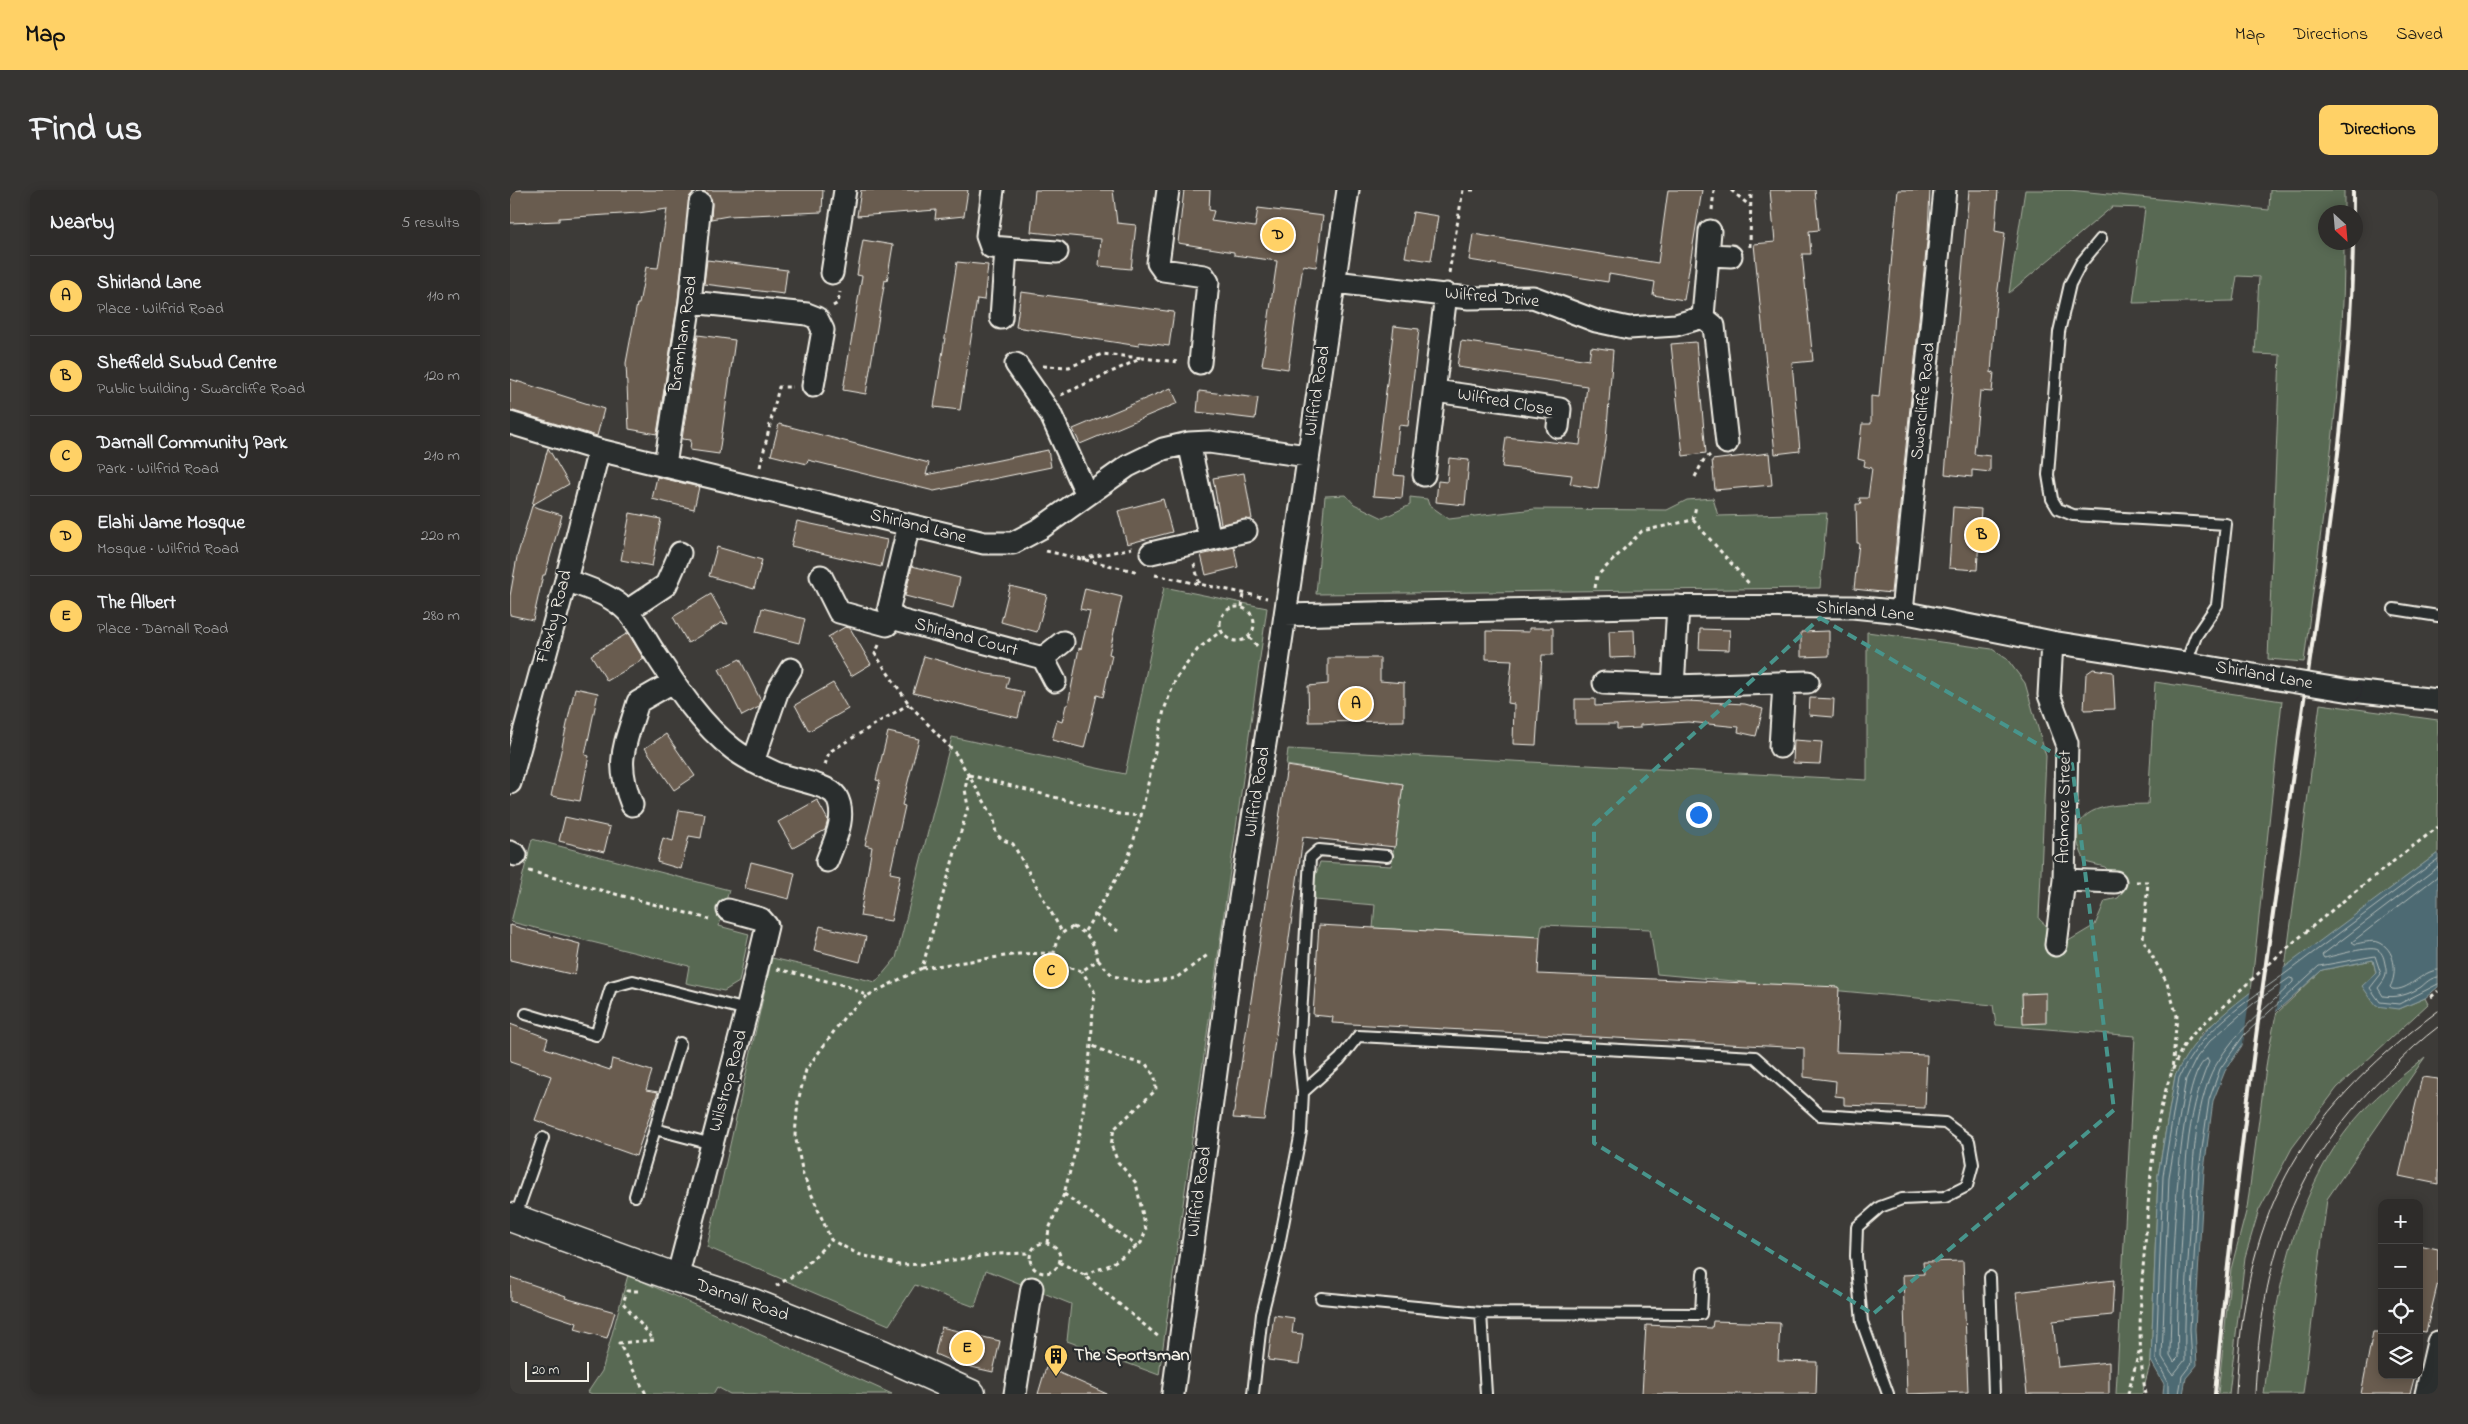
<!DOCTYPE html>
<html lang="en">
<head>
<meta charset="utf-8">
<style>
  body { margin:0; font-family:"Indie Flower",sans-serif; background:#363432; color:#f1f3f6 }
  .controls { position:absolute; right:15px; bottom:15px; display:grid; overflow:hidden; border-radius:10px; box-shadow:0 2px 12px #0003 }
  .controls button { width:45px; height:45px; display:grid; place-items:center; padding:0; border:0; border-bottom:1px solid #494847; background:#2e2c2a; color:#f1f3f6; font:25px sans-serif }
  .compass { position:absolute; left:1808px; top:15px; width:45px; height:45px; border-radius:50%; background:#2e2c2a; box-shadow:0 2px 12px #0003; rotate:154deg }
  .scale { position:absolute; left:15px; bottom:12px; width:64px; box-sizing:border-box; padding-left:5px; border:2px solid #f4f1e8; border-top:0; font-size:14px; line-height:18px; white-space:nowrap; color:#f4f1e8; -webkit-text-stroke:4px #2a2d2e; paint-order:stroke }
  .you { position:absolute; left:1188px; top:624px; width:18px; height:18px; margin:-12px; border:4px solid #fff; border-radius:50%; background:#1a73e8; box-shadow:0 0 0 8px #1a73e833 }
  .badge { display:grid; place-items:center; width:32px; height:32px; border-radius:50%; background:#ffd166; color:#111; font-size:16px; font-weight:700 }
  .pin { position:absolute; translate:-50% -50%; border:2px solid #fff; box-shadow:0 1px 5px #0006 }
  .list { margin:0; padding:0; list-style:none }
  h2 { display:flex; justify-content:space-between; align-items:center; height:65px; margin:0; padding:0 20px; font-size:21px }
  h2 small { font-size:16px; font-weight:400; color:#a7a7a8 }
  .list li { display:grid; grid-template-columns:32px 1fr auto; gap:15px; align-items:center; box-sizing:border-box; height:80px; padding:0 20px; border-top:1px solid #494847 }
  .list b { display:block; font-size:19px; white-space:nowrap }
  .list p { margin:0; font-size:16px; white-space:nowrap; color:#a7a7a8 }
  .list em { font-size:16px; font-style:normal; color:#a7a7a8 }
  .icon { flex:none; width:28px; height:28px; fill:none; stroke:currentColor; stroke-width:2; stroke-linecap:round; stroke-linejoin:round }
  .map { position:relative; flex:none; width:1928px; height:1204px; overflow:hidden; border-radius:10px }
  header { display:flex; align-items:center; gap:30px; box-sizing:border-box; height:70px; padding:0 25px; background:#ffd166; color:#111 }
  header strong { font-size:24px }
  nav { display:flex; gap:28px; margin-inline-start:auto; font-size:18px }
  .intro { display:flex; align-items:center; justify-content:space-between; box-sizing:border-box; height:120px; padding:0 30px }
  h1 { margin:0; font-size:35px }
  .button { padding:12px 22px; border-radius:10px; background:#ffd166; color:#111; font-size:18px; font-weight:700 }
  main { display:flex; gap:30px; padding:0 30px }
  aside { flex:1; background:#2e2c2a; border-radius:10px; box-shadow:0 2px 12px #0003 }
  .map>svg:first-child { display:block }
</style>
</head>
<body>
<header>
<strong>Map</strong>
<nav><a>Map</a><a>Directions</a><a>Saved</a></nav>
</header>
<div class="intro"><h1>Find us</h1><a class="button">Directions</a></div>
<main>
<aside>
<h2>Nearby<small>5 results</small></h2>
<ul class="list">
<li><span class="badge">A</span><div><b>Shirland Lane</b><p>Place · Wilfrid Road</p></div><em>110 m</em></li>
<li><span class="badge">B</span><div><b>Sheffield Subud Centre</b><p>Public building · Swarcliffe Road</p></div><em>120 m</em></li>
<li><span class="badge">C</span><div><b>Darnall Community Park</b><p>Park · Wilfrid Road</p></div><em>210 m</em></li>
<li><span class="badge">D</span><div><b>Elahi Jame Mosque</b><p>Mosque · Wilfrid Road</p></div><em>220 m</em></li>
<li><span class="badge">E</span><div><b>The Albert</b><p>Place · Darnall Road</p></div><em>280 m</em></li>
</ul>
</aside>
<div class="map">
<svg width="1928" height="1204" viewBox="0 0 1928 1204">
  <rect width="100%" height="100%" fill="#3d3b38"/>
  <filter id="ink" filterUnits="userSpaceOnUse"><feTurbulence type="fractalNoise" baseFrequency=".02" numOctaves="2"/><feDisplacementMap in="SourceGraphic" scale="10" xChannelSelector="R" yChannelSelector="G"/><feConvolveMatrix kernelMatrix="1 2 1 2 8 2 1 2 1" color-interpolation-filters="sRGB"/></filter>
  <g filter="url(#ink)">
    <path fill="#586953" stroke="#a6ad9e" d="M1515,0H1559L1759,20L1760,0H1834V22H1816V52L1834,53C1835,193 1811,333 1794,472L1758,469L1770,165L1745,164L1749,87L1727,86L1723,111L1623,113L1635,18L1602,17L1499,103Z
      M836,305L844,314L873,328L900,315V307L917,309L919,315L939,329L1025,319L1157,320L1177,310L1203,308L1208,326L1317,323L1310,398L806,404L815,306Z
      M654,397L757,418L649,1185L557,1151L561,1114L476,1080L465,1117L405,1095L379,1135L197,1057L262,768L366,792L386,768L442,547L615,584Z
      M1357,442L1482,459L1497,469L1515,493L1536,566L1529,729L1555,753L1585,735L1595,711L1608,708L1615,699L1595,677L1575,672C1573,665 1568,657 1567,650C1564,611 1613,615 1638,614L1645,492L1772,511L1741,802L1692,843L1665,886L1648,985L1641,1171L1632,1204H1606L1625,846L1486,835L1483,815L1147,784L1140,739L1032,735L1030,747L863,738L865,715L805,710L804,690L810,672L881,676L893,594L776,575L778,559L1357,590Z
      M1810,514L1928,530V663L1775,778Z
      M22,649L219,700L209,736L239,744L229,792L214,801L176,793L179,776L1,732Z
      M1863,770L1866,783L1889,819L1915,808L1918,814L1827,898L1782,958L1749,1020L1735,1067L1719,1204H1708L1721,1079L1737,1018L1757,870L1766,824L1812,780Z
      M1915,867L1817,1009L1793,1204H1754C1766,1106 1782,998 1852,922C1870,902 1894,885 1915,867Z
      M118,1085L382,1204H220L207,1197L203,1204H82L78,1202L92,1181Z"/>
    <path fill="#4e6b73" stroke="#90a1a2" d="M1928,663V797L1915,808L1889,819L1866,816L1852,796L1866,783L1863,770L1812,780L1737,848L1715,881L1703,911L1694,980L1685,1139L1687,1175L1676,1188L1673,1204H1653L1654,1194L1641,1171L1648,985L1665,886C1690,832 1742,803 1787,768C1834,733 1881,698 1928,663Z"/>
    <path fill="#3d3b38" d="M1774,776L1765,828L1739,850L1732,860L1741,798Z"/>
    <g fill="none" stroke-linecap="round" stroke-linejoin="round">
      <path stroke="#b2bbb9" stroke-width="1" d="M1928,677L1812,765L1814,768C1825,766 1860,755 1868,760C1873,763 1874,769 1875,774C1878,786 1875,789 1868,798L1873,806C1887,808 1898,805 1911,797C1917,792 1920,788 1928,787
        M1928,686L1842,752L1845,754C1852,753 1861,750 1868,752C1885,758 1888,783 1880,797L1882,799C1899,802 1911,781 1928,780
        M1780,788L1783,789V792C1755,820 1726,840 1706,875C1682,916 1682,994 1680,1042C1677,1085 1674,1127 1675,1170L1663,1185L1652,1167L1659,987L1676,889L1687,867L1700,851L1744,813Z
        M1697,869L1699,872C1675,926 1675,987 1672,1045C1670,1086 1666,1127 1668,1168L1664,1172L1660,1165C1661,1123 1664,884 1697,869Z
        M1658,1204V1192L1646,1169L1653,986L1669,888C1692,836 1745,807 1788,774C1835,739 1881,704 1928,669
        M1669,1204L1672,1186L1682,1173L1680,1139L1689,980L1699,910L1710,879L1734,845L1809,776L1865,766L1871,784L1860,798L1870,812L1889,814L1928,794"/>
    </g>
    <path fill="#695b50" stroke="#f4f1e8" d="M0,0H313L312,22L218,26L201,29L202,14L198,3L191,1L180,6L168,110L147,244L119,239L116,173L127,114H129L136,77L148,78L157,19L128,23L49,28V31L0,33Z
      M351,0H458L454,26L425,29L426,20L347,26Z
      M525,0H603L607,33L626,35L621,79L589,76L591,49L521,42Z
      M674,0H700L699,20L704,21L701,31L745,37L748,18L813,26L806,77L793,75L778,179L752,175L767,71L724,65V62L668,53Z
      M1158,0H1192L1174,110L1143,105L1145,92L1099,84L1098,92L959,70L963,44L1148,73Z
      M1260,0H1305L1309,40L1299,41L1301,64H1292L1303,171L1282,173L1290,261L1265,264L1244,54L1265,52Z
      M1388,0H1420L1418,42L1381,403L1344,399L1349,353H1347L1346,314H1351L1349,308H1358L1362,278L1354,276L1355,271L1348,269L1352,234H1361V206L1369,207Z
      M1459,0H1488L1485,41L1495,43L1485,123L1481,183L1484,182L1482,202L1470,201L1464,264L1480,266V282L1462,280V287L1435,284Z
      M903,22L928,26L921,71L895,67Z
      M353,50L383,55L377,91L375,90L356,204L333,200L352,86L347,85Z
      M197,70L277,80L274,104L194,94Z
      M447,72L478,75L474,110L467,109L450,220L424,217Z
      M511,102L664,122L659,156L629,152V156L506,137Z
      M884,136L909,139L898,236L889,235L884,285L894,286L892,308L863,306Z
      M188,145L225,150L209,264L180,260L181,250L172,249Z
      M951,151L1079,170L1081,157L1103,160L1096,250L1088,299L1060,294L1062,285L992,277L996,247L1070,255L1077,196L947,177Z
      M1186,152L1196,263L1173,266L1161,154Z
      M0,189L94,219L87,246L0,220Z
      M661,198L668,213L570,254L563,239Z
      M689,201L748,208L745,229L687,222Z
      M269,234L419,273L416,285L538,260L541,277L424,301L298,270L297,274L261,265Z
      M38,258L59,294L22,315Z
      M1259,263L1262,295L1205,300L1202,270Z
      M939,268L959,270L955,315L926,312L928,291L937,292Z
      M734,283L742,329L711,334L703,288Z
      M147,287L189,297L184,319L142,309Z
      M653,309L662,342L617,354L608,321Z
      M22,316L52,325L35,385H33L23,430L0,425V406L7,367Z
      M1443,317L1471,319L1467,380L1439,378Z
      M120,323L151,329L142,376L111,370Z
      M287,331L377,350L371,377L281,356Z
      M207,357L252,370L244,399L199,386Z
      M724,357L728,377L696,385L691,365Z
      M402,376L450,388L443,418L395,406Z
      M500,396L537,405L527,442L491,432Z
      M575,398L612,407L599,464L602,465L593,507L587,505L574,558L542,550L547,530L552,532L556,515H558L569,458L571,459L580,421L570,419Z
      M201,404L218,434L211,433L178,453L163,427Z
      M252,418L295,429L289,453L246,442Z
      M335,437L340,438L361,474L341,486L318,447Z
      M1019,438H1043V465H1032L1026,555L1003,554L1004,514L998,513L1002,470L976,469V441L1019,442Z
      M1190,439L1220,440L1219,460L1189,459Z
      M1124,440L1125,467L1100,468L1099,441Z
      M1319,441V466L1291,467V442Z
      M118,443L134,469L97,491L81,465Z
      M414,466L477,484L499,487L496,498L514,502L508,528L403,503Z
      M818,468H870V491L894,493V531L799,532L798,496L818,494Z
      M230,469L251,511L249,517L232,526L209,479Z
      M1583,479L1603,482L1605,519L1574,520L1576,484Z
      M323,493L338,519L299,541L285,515Z
      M65,498L88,503L75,565L79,566L70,611L41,606Z
      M1300,508L1324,509L1323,527L1299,525Z
      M1065,509H1085V516L1177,511L1235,514L1253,519L1246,546L1228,542L1229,537L1178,532L1130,535V538L1107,539V534H1065Z
      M378,542L409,549L392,615L395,616L380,683L390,685L381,731L350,726L362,657L355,655L370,591L366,590Z
      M156,544L185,586L164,600L135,558Z
      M1284,550L1312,552L1310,574L1283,573Z
      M777,576L893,594L885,657L793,647L754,930L723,928Z
      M307,610L318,630L315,640L283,658L268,632Z
      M169,620L195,624L191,648L179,646L171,679L147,672L153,648L163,651Z
      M55,627L100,637L94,662L49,651Z
      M241,672L285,683L279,709L235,698Z
      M0,735L70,754L65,785L0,770Z
      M809,735L1030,747L1028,784L1329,797L1326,862L1417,865L1415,918L1334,915V907L1325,906L1326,891L1294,887V858L822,833L823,827L803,825Z
      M310,736L356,747L350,772L304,760Z
      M1536,803V833L1513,834L1512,804Z
      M0,834L38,848L35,858L100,880L102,869L142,881L136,900L148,902L126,966L25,930L41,886L0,872Z
      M1912,887L1928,889V994L1889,986Z
      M1909,1055L1928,1059V1092L1916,1142L1909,1141Z
      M1453,1071L1458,1202L1397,1204L1393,1085L1414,1084L1413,1072Z
      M0,1087L56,1106L55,1108L105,1122L97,1148L65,1139L67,1133L0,1111Z
      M1604,1090L1602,1125L1543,1131L1548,1177L1599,1172V1204H1517L1506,1102Z
      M764,1125L784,1128L782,1143L793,1144L789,1174L758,1170Z
      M1203,1131L1270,1133L1268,1171L1307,1172L1306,1204H1132L1136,1135L1202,1138Z
      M431,1137L490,1151L483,1182L448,1174L425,1164Z
      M1863,1142H1872V1185H1905L1900,1204H1851Z
      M536,1177L597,1204H528Z"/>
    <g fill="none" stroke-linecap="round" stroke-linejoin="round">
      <g stroke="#f4f1e8" stroke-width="14">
        <path id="service" d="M1591,49L1571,73L1560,94L1549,142L1538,285L1542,309L1548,319L1563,325L1716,334L1707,415L1686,446L1676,473
          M1884,419L1928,426
          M16,824L86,845L101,797L123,791L237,820
          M170,853L145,939L202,954
          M793,902L830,869L848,846L1245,867L1310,925L1435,933L1459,951L1463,974L1457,996L1435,1007L1392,1009L1370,1017L1347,1037L1346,1066L1352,1132L1378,1204
          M125,1006L145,939
          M5,1028L33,948
          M1480,1087L1484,1204
          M811,1108L971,1123L976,1204
          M971,1123L1191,1124L1193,1083
          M743,1204L752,1124L767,1065L791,942L793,902L789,863L800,668L809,660L877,666"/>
      </g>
      <g stroke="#f4f1e8" stroke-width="25">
        <path id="minor" d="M483,0L477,46L481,57L547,62
          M658,0L648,73L653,80L694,86L698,92L690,173
          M1200,41L1193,127L1204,136L1217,253
          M1199,65L1221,66
          M322,83L335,0
          M825,92L959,108L1023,107L1086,131L1119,138L1166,135L1193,127
          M180,112L297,124L307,128L313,140L303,196
          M491,128L496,59
          M506,174L540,223L577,305
          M925,201L1050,219L1048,237
          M0,233L89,260L474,353H503L531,338L618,276L653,259L679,253L699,252L797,266
          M679,253L700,349
          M155,275L180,112L190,13
          M914,285L936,104
          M399,335L379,417L382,425L389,430L533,468
          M641,363L736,341
          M311,386L329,422L377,435
          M56,390C77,398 100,404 117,421C127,431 134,447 142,459C165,494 189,533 223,559C236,569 251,576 266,583C280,589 318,594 326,606C338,626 324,652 317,671
          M117,421L156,395L170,363
          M1392,422L1435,0
          M775,425L1168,416L1343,417L1392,422L1542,452L1676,473L1755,487
          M1542,452L1539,505L1557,553L1554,690L1546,755
          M545,491L533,468L553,452
          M1094,493L1163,496L1298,492
          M1163,496L1168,416
          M1841,501L1928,510
          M1270,557L1274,494
          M243,572L268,500L281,479
          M0,593L56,390L89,260
          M122,615C104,570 115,556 128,512L163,492
          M0,662L6,665
          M1554,690L1605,692
          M167,1088L237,820L257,736L251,729L218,720
          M505,1204L522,1098
          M663,1204L725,740L767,479L838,0
          M1916,1204L1928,1152"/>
      </g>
      <g stroke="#f4f1e8" stroke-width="31">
        <path id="secondary" d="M0,1027L167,1088L243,1113L372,1164L461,1204"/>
      </g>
      <path stroke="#f4f1e8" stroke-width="3" stroke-dasharray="4 4" stroke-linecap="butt" d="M960,0H968
        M1221,0L1240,16
        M1202,20L1204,0
        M1240,57L1241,0
        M939,83L953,0
        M323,116L328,113L330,102
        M533,176L559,177L592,164L632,168
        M551,205L632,168L669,172
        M250,277L269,197H283
        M1185,287L1193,271L1200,265
        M1183,330L1186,316
        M536,361L629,382
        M572,369L622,358
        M684,374L690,395
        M645,385L757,408
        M1085,398L1087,386L1132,341L1183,330L1241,396
        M710 434a17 17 0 1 1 34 0a17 17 0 1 1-34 0Z
        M732,417L734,404
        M739,447L749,458
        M369,455L365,464L399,514L446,564L484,628L486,644L493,650L503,654L552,742
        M315,575L319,562L399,514
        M459,585L609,624L631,626
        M19,681L199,729
        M1626,692H1638L1633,749L1657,793L1667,826L1662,881
        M585,725L608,741
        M563,737C579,743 585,754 588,770L572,781L556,777L544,763C546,749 549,743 563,737Z
        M575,741L618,669L631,626L654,520L666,488L688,459L711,441
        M588,770L603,786L634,793L666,788L699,764
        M412,778L509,764L544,763
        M267,779L337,796L357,806L412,778L458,617L455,599L458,585
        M357,806L335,826L296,880L288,911L285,945L293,984L321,1050L348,1064L389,1075L416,1074L486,1064L520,1063
        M1921,807L1928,801
        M554,1004L627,1056
        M537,1053L539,1039L554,1004L571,939L581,855L584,801L572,781
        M520 1068a15 15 0 1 1 30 0a15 15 0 1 1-30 0Z
        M549,1072L574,1085L650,1148
        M574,1085L600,1075L631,1053L636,1040L626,993L608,972L601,955L604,939L646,900L645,887L636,874L609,868L581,855
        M266,1096L289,1082L321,1050
        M128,1101H117L113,1113L144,1150L109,1153L136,1204
        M1618,1204L1630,1158
        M1636,1204C1625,1154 1632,1092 1636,1042C1641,981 1644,912 1673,857C1682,841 1708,822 1721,809C1787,746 1856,692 1928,637"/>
      <use href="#service" stroke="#2a2d2e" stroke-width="10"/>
      <use href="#minor" stroke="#2a2d2e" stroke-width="21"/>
      <use href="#secondary" stroke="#2a2d2e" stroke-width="28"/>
      <path stroke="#f4f1e8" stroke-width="1" d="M1726,1204C1734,1025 1784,929 1928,821
        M1745,1204C1751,1070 1783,971 1883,877C1897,863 1912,849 1928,837"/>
      <path stroke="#f4f1e8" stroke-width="4" d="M1843,0V22
        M1705,1204C1725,985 1756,768 1788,550C1812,386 1840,219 1843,52"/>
      <g stroke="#f4f1e8" stroke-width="25" stroke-linecap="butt">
        <path id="minor-bridge" d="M1755,487L1841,501"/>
      </g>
      <use href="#minor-bridge" stroke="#2a2d2e" stroke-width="21"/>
    </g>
  </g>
  <path fill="none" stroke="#48958c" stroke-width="4" stroke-dasharray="10 6" stroke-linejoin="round" d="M1310,428L1562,574L1604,920L1363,1124L1084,953V635Z"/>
  <defs>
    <g id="building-pin" transform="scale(1.25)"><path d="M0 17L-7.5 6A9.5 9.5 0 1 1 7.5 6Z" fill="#ffd166" stroke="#2a2d2e"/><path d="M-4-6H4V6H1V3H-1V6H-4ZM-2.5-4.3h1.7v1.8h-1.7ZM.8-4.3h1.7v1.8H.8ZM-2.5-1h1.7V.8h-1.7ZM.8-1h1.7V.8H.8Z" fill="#111"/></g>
  </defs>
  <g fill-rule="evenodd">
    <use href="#building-pin" x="546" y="1166"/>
  </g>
  <g text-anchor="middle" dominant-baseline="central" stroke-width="4.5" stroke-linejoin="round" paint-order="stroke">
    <g font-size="18" fill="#f4f1e8" stroke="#2a2d2e">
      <text transform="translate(982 108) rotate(5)">Wilfred Drive</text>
      <text transform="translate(174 144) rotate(-82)">Bramham Road</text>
      <text transform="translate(808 201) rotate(-81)">Wilfrid Road</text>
      <text transform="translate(1414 211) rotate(-84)">Swarcliffe Road</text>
      <text transform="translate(995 213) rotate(10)">Wilfred Close</text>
      <text transform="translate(408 337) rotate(14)">Shirland Lane</text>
      <text transform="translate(1355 422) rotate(5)">Shirland Lane</text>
      <text transform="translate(45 427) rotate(-75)">Flaxby Road</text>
      <text transform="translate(456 448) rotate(15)">Shirland Court</text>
      <text transform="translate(1754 486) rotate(10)">Shirland Lane</text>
      <text transform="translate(748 602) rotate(-81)">Wilfrid Road</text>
      <text transform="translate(1555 617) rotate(-89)">Ardmore Street</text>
      <text transform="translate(219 891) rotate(-75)">Wilstrop Road</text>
      <text transform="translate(690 1002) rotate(-82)">Wilfrid Road</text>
      <text transform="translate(232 1111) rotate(19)">Darnall Road</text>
    </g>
    <g font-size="18" font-weight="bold" fill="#f4f1e8" stroke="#2a2d2e" text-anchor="start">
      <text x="564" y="1166">The Sportsman</text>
    </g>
  </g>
</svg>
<div class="controls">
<button>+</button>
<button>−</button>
<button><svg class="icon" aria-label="locate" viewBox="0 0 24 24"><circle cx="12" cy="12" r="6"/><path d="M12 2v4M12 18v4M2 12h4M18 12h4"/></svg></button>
<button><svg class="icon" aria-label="layers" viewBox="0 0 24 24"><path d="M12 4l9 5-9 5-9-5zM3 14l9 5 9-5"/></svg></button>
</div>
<svg class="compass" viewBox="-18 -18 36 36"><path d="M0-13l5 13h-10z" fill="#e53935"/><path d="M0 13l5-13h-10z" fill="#a7a7a8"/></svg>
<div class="scale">20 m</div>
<div class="you"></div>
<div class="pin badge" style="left:846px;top:514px">A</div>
<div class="pin badge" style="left:1472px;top:345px">B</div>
<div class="pin badge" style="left:541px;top:781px">C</div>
<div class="pin badge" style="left:768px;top:45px">D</div>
<div class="pin badge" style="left:457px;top:1158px">E</div>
</div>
</main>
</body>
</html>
